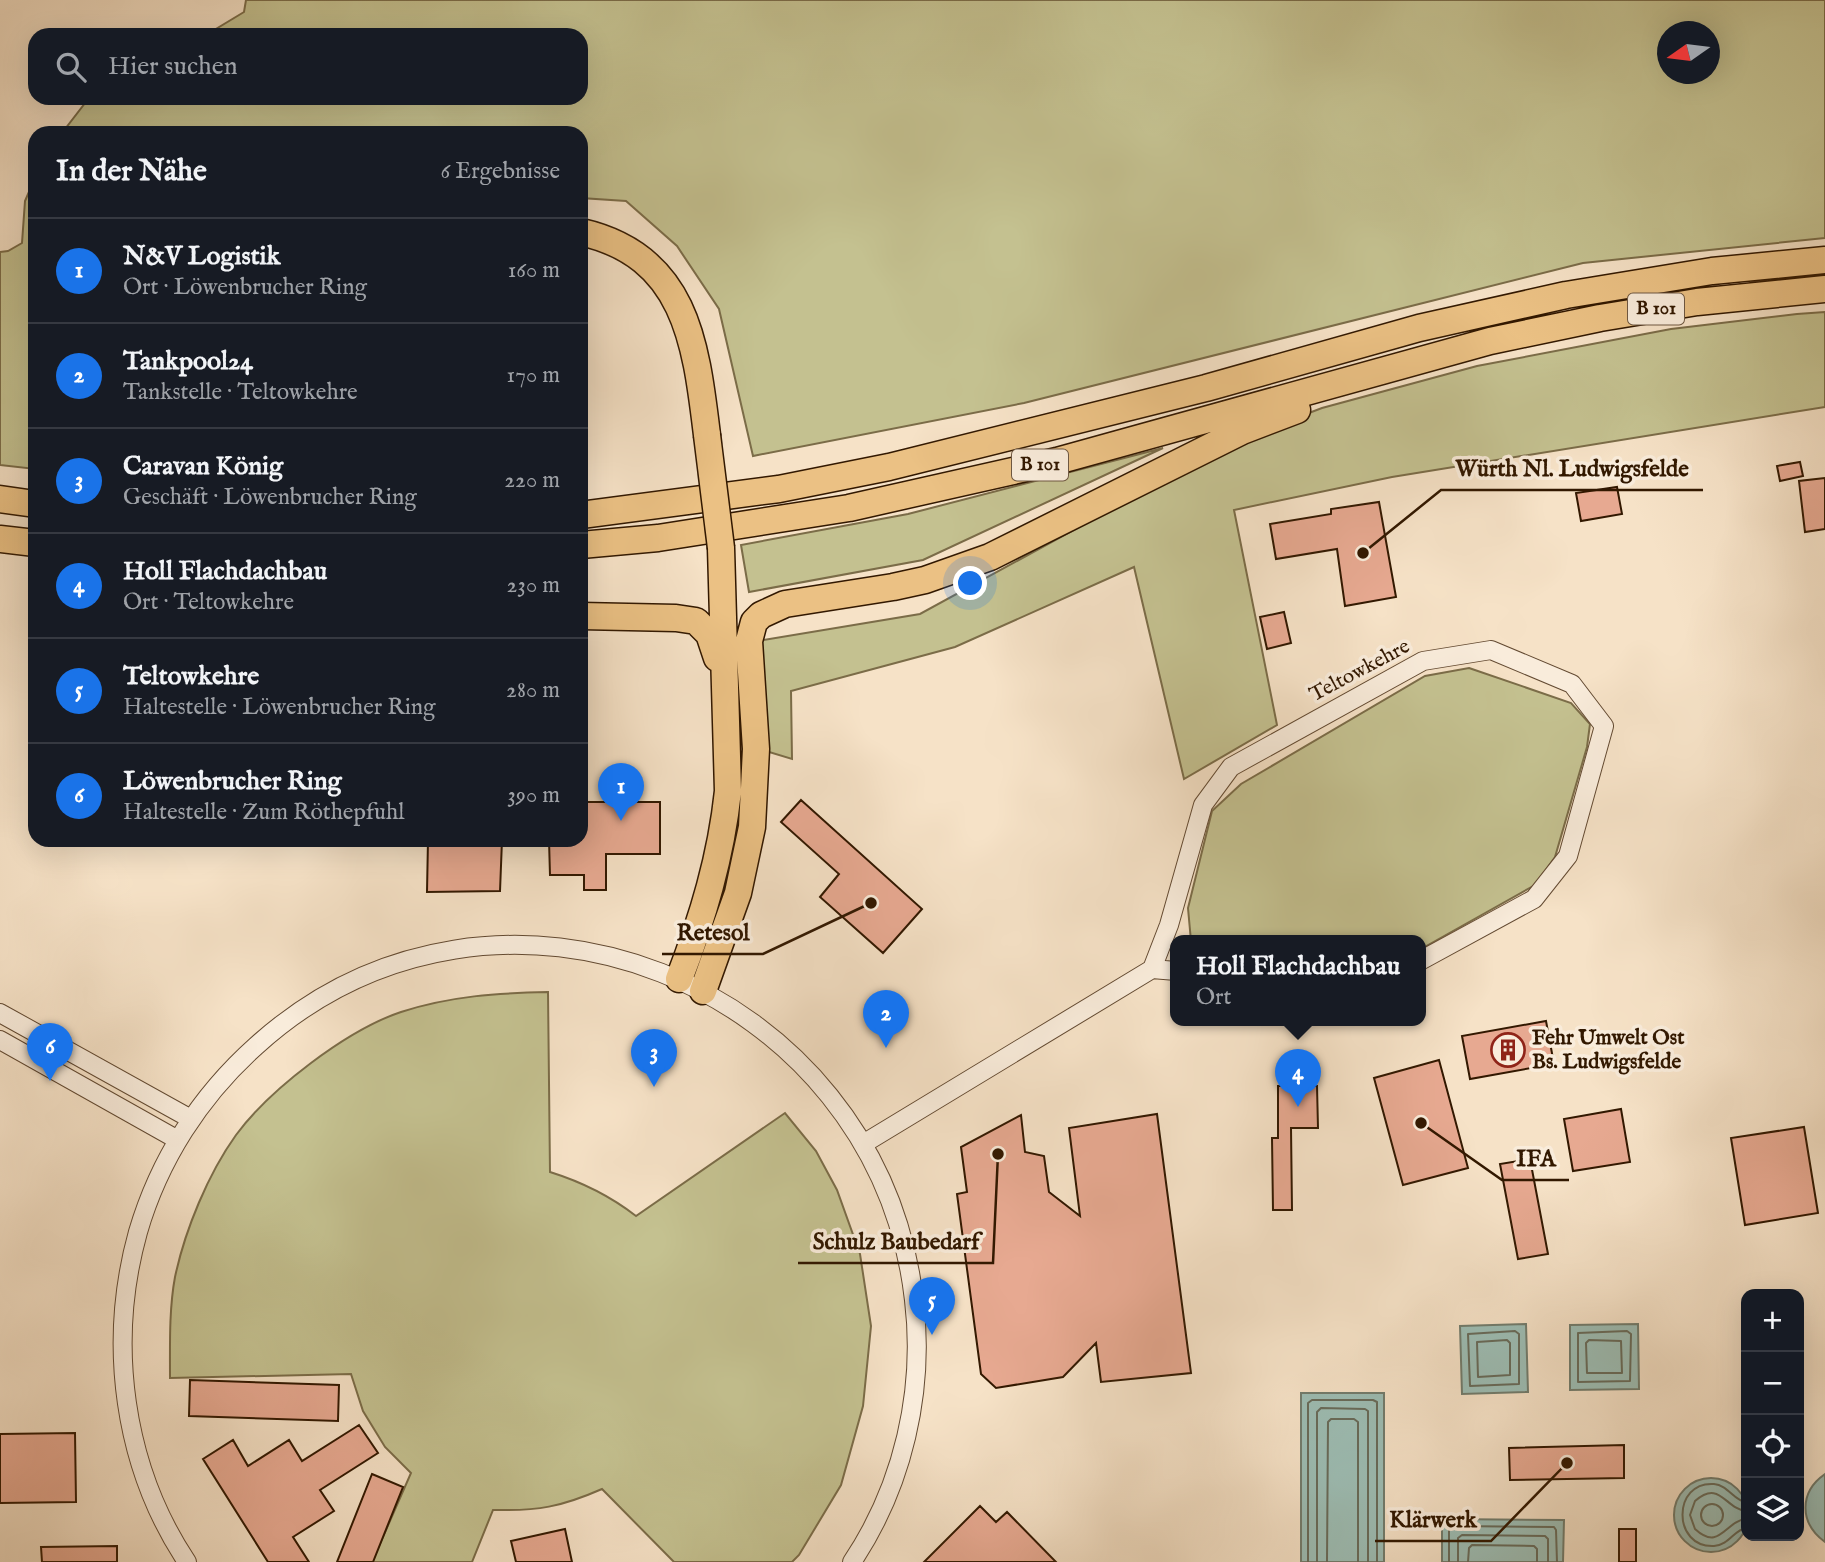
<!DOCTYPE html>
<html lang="de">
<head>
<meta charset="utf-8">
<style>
  body { margin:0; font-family:"IM FELL English",serif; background:#242831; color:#f1f3f6 }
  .controls { position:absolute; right:21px; bottom:21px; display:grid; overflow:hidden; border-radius:14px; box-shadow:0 7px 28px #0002 }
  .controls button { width:63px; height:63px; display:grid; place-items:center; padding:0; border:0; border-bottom:2px solid #363941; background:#171b24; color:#f1f3f6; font:35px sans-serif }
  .compass { position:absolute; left:1657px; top:21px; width:63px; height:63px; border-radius:50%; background:#171b24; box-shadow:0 7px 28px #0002; rotate:256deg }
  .you { position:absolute; left:971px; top:584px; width:24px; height:24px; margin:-18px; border:5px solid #fff; border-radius:50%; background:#1a73e8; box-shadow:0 0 0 10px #1a73e833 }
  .badge { display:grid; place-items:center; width:46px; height:46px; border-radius:50%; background:#1a73e8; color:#fff; font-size:23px; font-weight:700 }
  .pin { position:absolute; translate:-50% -58px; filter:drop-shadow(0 2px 4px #0008) }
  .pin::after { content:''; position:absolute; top:37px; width:24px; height:21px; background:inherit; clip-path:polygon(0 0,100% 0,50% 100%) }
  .popup { position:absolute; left:1170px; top:935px; width:256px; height:91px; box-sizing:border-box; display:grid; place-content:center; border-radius:14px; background:#171b24; filter:drop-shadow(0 2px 5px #0005); font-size:23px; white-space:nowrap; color:#9ea1a6 }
  .popup b { font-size:26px; color:#f1f3f6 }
  .popup::after { content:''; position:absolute; left:50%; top:100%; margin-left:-14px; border:14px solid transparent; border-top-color:#171b24 }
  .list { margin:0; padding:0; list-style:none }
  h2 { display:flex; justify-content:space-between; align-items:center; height:91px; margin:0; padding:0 28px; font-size:30px }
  h2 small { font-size:23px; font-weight:400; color:#9ea1a6 }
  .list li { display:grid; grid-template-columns:46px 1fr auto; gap:21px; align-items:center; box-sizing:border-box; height:105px; padding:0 28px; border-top:2px solid #363941 }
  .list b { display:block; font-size:26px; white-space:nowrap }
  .list p { margin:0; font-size:23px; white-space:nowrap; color:#9ea1a6 }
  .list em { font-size:23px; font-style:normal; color:#9ea1a6 }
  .icon { flex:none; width:38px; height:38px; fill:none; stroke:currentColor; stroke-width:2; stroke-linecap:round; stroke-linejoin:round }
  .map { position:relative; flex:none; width:1825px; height:1562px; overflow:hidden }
  .search { position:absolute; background:#171b24; box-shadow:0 7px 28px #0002; left:28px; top:28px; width:560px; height:77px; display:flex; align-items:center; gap:18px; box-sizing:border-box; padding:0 24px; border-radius:21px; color:#9ea1a6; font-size:26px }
  .panel { position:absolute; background:#171b24; box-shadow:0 7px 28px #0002; left:28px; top:126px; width:560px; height:721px; border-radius:21px }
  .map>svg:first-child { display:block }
</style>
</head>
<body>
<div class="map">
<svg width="1825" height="1562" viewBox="0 0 1825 1562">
  <rect width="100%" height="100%" fill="#f6e2c7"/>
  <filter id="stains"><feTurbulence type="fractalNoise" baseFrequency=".00286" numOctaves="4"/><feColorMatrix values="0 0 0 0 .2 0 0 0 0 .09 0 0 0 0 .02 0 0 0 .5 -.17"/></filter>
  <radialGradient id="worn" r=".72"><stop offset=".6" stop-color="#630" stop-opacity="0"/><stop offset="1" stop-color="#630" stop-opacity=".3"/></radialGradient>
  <path fill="#c4c190" stroke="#7b6c48" stroke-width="2" fill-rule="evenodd" d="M246,0H1825V238L1583,263L1024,403L753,456L719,309L677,246L626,201L581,198V133H62L89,98H581V35H206L244,12ZM1668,32H1710V74H1668Z
    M35,178V469L0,465V252L8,251L22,243L25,201Z
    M1825,312V407L1392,477L1234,510L1277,725L1184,779L1134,567L955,647L791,691L792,759L769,752L757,641L920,614L1187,468L1254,434L1322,408L1477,366L1671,329L1797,314Z
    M1163,448L923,560L749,592L741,545L908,514Z
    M1469,668L1571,703L1590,724L1587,747L1555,857L1535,885L1421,949L1420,941H1191L1188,908L1212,811L1241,784L1425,676Z
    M548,992L550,1172C582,1182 609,1195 636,1216L785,1113L816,1151L837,1190L860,1254L871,1326L863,1406L841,1485L799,1555L792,1562H674L602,1489C561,1507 538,1511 493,1510L472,1562H372L411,1473L385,1447L363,1411L351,1374L170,1378C170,1345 169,1309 175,1277C185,1230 208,1174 236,1135C270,1089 347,1030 401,1012C450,996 498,993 548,992Z"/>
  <path fill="#9dbeb5" stroke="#727c6d" stroke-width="2" d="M1526,1324L1528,1392L1462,1394L1460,1326Z
    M1638,1324L1639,1389L1570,1390V1325Z
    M1301,1393H1384V1562H1301Z
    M1825,1474V1542C1799,1523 1799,1492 1825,1474Z
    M1674 1515a37 37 0 1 1 74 0a37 37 0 1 1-74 0Z
    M1442,1519L1564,1520L1563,1562H1442Z"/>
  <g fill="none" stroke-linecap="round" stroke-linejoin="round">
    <path stroke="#686b5a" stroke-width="2" d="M1515,1331L1519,1334V1384L1470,1386L1468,1334Z
      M1627,1331L1631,1334L1630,1381L1578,1382V1333Z
      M1507,1340L1510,1343V1375L1478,1377L1477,1342Z
      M1589,1340L1621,1341L1622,1373H1587L1586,1343Z
      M1746,1502C1734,1501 1728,1485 1714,1484C1672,1481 1672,1548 1714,1546C1729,1545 1734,1530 1746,1528
      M1701 1515a11 11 0 1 1 22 0a11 11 0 1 1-22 0Z
      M1746,1511C1725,1509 1720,1479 1695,1501L1690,1515L1695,1529C1720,1552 1725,1521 1746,1519
      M1308,1562V1403L1312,1400H1373L1377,1402V1562
      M1317,1562V1412L1321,1408L1365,1409L1368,1411V1562
      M1327,1562L1328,1422L1331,1419H1354L1358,1422V1562
      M1449,1562V1529L1453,1526L1554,1527L1556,1530L1557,1562
      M1458,1562V1538L1462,1535L1545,1536L1548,1539V1562
      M1468,1562L1469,1548L1472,1545L1534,1546L1537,1549V1562"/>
  </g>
  <path fill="#e7a991" stroke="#321800" stroke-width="2" d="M1800,462L1803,476L1780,481L1777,466Z
    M1825,478V529L1805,532L1799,481Z
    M1617,487L1622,514L1581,521L1576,493Z
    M1379,502L1396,597L1345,606L1337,549L1276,559L1270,524L1331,514V509Z
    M1284,612L1291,643L1267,649L1260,617Z
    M801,800L922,909L883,953L820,897L839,874L781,822Z
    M581,802H660V854H606V890H584V875H550L549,840H581Z
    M428,840H502L500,891L427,892Z
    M1546,1021L1554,1064L1470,1079L1462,1036Z
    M1439,1060L1468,1168L1403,1185L1374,1078Z
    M1278,1086H1317L1318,1128H1291L1292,1210H1273L1272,1138H1278Z
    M1621,1109L1630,1162L1573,1171L1564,1119Z
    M1157,1114L1191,1373L1101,1382L1096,1343L1063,1377L996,1388L981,1374L957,1194L967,1192L961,1147L1021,1115L1025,1152L1044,1156L1049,1192L1080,1216L1069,1128Z
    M1804,1127L1818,1213L1745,1225L1731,1138Z
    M1530,1159L1548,1254L1518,1259L1500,1164Z
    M190,1380L339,1385L338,1421L189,1416Z
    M359,1425L378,1453L320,1490L334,1511L293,1537L309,1562H268L203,1459L233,1440L248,1466L289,1440L302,1461Z
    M75,1433L76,1502L0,1503V1434Z
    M1624,1445V1478L1510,1480L1509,1448Z
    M372,1474L403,1487L373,1562H337Z
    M980,1506L996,1522L1007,1512L1056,1562H924Z
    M565,1529L572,1562H516L511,1541Z
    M1619,1529H1636V1562H1619Z
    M117,1546V1562H42L41,1547Z"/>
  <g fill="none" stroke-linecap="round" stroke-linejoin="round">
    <g stroke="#634a32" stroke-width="20">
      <path id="minor" d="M1152,969L1169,925L1203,805L1231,767L1423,661L1491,650L1572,684L1604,726L1568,856L1534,899L1420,961
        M0,1013L191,1119
        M0,1040L178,1140
        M863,1144L1152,969L1176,971
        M187,1562C123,1466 107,1343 138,1232C159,1160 200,1096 256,1046C495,829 878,983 914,1300C925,1391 903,1486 852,1562"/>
    </g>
    <g stroke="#321800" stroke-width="29">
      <path id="highway" d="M581,232C687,256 696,345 707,435
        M0,499L35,504
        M581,515L779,489L889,467L1206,388L1419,328L1566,295L1712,271L1825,260
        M0,539L35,543
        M581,545L658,538L849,508L1057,461L1490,341L1600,318L1697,302L1825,289
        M581,616L676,618L696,621L709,634L717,658
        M679,979C703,917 721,857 728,791L721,548
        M703,991L738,893L752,827L756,749L749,641L754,622L761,615L785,604L893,587L925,580L990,557L1242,431L1297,410"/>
    </g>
    <use href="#minor" stroke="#f9ecdb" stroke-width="18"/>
    <use href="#highway" stroke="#ebc184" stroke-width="26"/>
    <g stroke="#321800" stroke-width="29" stroke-linecap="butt">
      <path id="highway-bridge" d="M707,435L721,548"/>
    </g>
    <use href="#highway-bridge" stroke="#ebc184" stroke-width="26"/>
  </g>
  <defs>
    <g id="building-ring" transform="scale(1.75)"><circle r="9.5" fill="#f9ecdb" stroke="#8f2418" stroke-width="1.5"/><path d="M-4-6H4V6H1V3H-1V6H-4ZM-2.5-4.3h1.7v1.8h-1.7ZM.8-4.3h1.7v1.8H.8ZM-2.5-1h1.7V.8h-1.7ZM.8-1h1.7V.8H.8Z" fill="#8f2418"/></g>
  </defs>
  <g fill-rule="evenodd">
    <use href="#building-ring" x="1508" y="1050"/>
  </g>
  <g text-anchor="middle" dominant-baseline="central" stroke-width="7" stroke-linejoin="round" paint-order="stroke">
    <g fill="#f9ecdb" stroke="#6e5842" stroke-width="2">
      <rect x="1628" y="293.5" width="56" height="31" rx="5"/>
      <rect x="1012" y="449.5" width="56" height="31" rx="5"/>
    </g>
    <g font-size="19" font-weight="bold" fill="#321800">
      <text x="1656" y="309">B 101</text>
      <text x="1040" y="465">B 101</text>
    </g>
    <g font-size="21" fill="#321800" stroke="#f9ecdb">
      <text transform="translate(1360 671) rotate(-28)">Teltowkehre</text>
    </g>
    <g font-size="21" font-weight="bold" fill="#321800" stroke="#f9ecdb" text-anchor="start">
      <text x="1532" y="1038">Fehr Umwelt Ost<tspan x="1532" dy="24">Bs. Ludwigsfelde</tspan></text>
    </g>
  </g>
  <path fill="none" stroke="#321800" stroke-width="2.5" d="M1363 553L1441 490H1703M871 903L763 954H662M1421 1123L1502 1180H1569M998 1154L993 1263H798M1567 1463L1491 1541H1375"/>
  <g fill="#321800" stroke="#f9ecdb" stroke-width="2.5">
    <circle cx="1363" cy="553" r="7"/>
    <circle cx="871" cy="903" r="7"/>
    <circle cx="1421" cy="1123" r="7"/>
    <circle cx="998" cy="1154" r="7"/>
    <circle cx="1567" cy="1463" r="7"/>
  </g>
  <g font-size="23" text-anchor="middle" font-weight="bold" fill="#321800" stroke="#f9ecdb" stroke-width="7" stroke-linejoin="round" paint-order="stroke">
    <text x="1572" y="476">Würth Nl. Ludwigsfelde</text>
    <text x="713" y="940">Retesol</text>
    <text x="1536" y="1166">IFA</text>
    <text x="896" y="1249">Schulz Baubedarf</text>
    <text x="1433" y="1527">Klärwerk</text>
  </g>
  <rect width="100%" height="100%" filter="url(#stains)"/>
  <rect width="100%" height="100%" fill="url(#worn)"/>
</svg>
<div class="controls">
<button>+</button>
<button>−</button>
<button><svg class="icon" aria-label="locate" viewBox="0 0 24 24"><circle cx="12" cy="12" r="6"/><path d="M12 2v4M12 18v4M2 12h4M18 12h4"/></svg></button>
<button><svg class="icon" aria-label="layers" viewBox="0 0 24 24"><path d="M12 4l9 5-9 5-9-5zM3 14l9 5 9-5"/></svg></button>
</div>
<svg class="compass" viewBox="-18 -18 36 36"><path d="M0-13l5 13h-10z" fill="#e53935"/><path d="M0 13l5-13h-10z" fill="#9ea1a6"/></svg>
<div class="you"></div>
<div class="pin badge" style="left:621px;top:821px">1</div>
<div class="pin badge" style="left:886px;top:1048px">2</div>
<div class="pin badge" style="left:654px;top:1087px">3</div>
<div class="pin badge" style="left:1298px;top:1107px">4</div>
<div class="popup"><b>Holl Flachdachbau</b>Ort</div>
<div class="pin badge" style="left:932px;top:1335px">5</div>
<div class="pin badge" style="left:50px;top:1081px">6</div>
<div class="search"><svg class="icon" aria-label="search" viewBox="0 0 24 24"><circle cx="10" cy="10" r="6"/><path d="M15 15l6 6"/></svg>Hier suchen</div>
<section class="panel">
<h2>In der Nähe<small>6 Ergebnisse</small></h2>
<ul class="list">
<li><span class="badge">1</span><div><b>N&amp;V Logistik</b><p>Ort · Löwenbrucher Ring</p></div><em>160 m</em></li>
<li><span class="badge">2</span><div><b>Tankpool24</b><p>Tankstelle · Teltowkehre</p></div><em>170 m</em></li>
<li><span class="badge">3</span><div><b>Caravan König</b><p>Geschäft · Löwenbrucher Ring</p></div><em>220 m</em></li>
<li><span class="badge">4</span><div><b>Holl Flachdachbau</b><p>Ort · Teltowkehre</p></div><em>230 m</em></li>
<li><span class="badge">5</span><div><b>Teltowkehre</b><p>Haltestelle · Löwenbrucher Ring</p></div><em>280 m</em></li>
<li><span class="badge">6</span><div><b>Löwenbrucher Ring</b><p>Haltestelle · Zum Röthepfuhl</p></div><em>390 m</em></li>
</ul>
</section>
</div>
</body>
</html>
